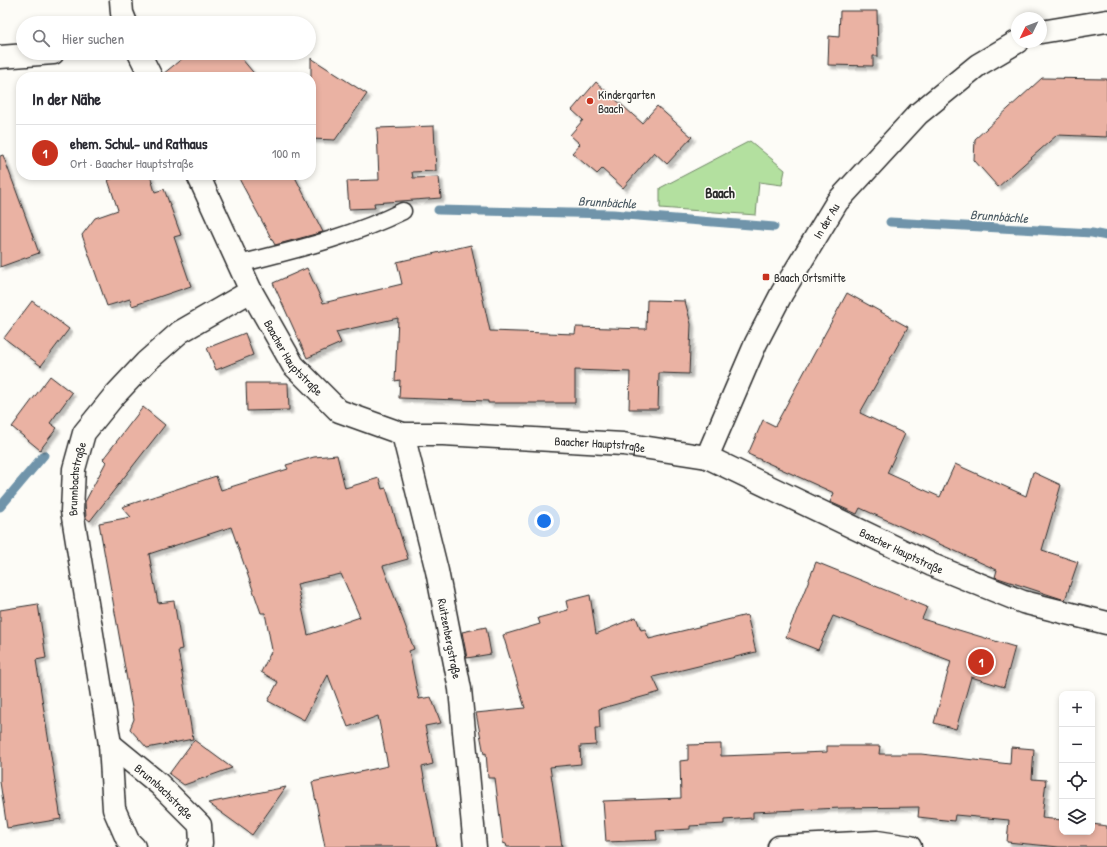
<!DOCTYPE html>
<html lang="de">
<head>
<meta charset="utf-8">
<style>
  body { margin:0; font-family:"Patrick Hand",sans-serif; background:#f7f7f7; color:#2b2b33 }
  .controls { position:absolute; right:12px; bottom:12px; display:grid; overflow:hidden; border-radius:8px; box-shadow:0 2px 6px #0003 }
  .controls button { width:36px; height:36px; display:grid; place-items:center; padding:0; border:0; border-bottom:1px solid #e1e1e2; background:#fff; color:#2b2b33; font:20px sans-serif }
  .compass { position:absolute; left:1011px; top:12px; width:36px; height:36px; border-radius:50%; background:#fff; box-shadow:0 2px 6px #0003; rotate:227deg }
  .you { position:absolute; left:544px; top:521px; width:14px; height:14px; margin:-10px; border:3px solid #fff; border-radius:50%; background:#1a73e8; box-shadow:0 0 0 6px #1a73e833 }
  .badge { display:grid; place-items:center; width:26px; height:26px; border-radius:50%; background:#c8321e; color:#fff; font-size:13px; font-weight:700 }
  .pin { position:absolute; translate:-50% -50%; border:2px solid #fff; box-shadow:0 1px 4px #0006 }
  .list { margin:0; padding:0; list-style:none }
  h2 { display:flex; justify-content:space-between; align-items:center; height:52px; margin:0; padding:0 16px; font-size:17px }
  h2 small { font-size:13px; font-weight:400; color:#7c7c81 }
  .list li { display:grid; grid-template-columns:26px 1fr auto; gap:12px; align-items:center; box-sizing:border-box; height:56px; padding:0 16px; border-top:1px solid #e1e1e2 }
  .list b { display:block; font-size:15px; white-space:nowrap }
  .list p { margin:0; font-size:13px; white-space:nowrap; color:#7c7c81 }
  .list em { font-size:13px; font-style:normal; color:#7c7c81 }
  .icon { flex:none; width:22px; height:22px; fill:none; stroke:currentColor; stroke-width:2; stroke-linecap:round; stroke-linejoin:round }
  .map { position:relative; flex:none; width:1107px; height:847px; overflow:hidden }
  .search { position:absolute; background:#fff; box-shadow:0 2px 6px #0003; left:16px; top:16px; width:300px; height:44px; display:flex; align-items:center; gap:10px; box-sizing:border-box; padding:0 14px; border-radius:22px; color:#7c7c81; font-size:15px }
  .panel { position:absolute; background:#fff; box-shadow:0 2px 6px #0003; left:16px; top:72px; width:300px; height:108px; border-radius:16px }
  .map>svg:first-child { display:block }
</style>
</head>
<body>
<div class="map">
<svg width="1107" height="847" viewBox="0 0 1107 847">
  <defs>
    <filter id="shadow"><feDropShadow dx="3.5" dy="3.5" stdDeviation="1" flood-color="#0004"/></filter>
  </defs>
  <rect width="100%" height="100%" fill="#fdfcf7"/>
  <filter id="ink" filterUnits="userSpaceOnUse"><feTurbulence type="fractalNoise" baseFrequency=".025" numOctaves="2"/><feDisplacementMap in="SourceGraphic" scale="8" xChannelSelector="R" yChannelSelector="G"/><feConvolveMatrix kernelMatrix="1 2 1 2 8 2 1 2 1" color-interpolation-filters="sRGB"/></filter>
  <g filter="url(#ink)">
    <path fill="#b3e09f" stroke="#6f8665" d="M750,141L785,170L782,185L759,182L756,215L660,208V188Z"/>
    <g fill="none" stroke-linecap="round" stroke-linejoin="round">
      <path stroke="#6f94aa" stroke-width="9" d="M438,210L613,214L774,227
        M890,222L1092,233L1107,236
        M0,507L44,455"/>
    </g>
    <path fill="#eab2a3" stroke="#2b2b2b" fill-rule="evenodd" filter="url(#shadow)" d="M840,11H877L878,56H873V66L828,65L829,36L839,37Z
      M189,53H237L257,77H163V74Z
      M311,58L367,94L335,140L311,139Z
      M1042,78L1107,79V137L1057,135L998,187L974,160L975,139Z
      M596,82L642,123L657,106L692,137L667,164L654,152L623,188L602,169L597,174L572,153L580,144L570,135L583,120L572,110Z
      M434,126L436,171L412,172L413,178L439,177L441,198L374,203L375,208L349,209L347,181L379,180L377,128Z
      M3,155L39,253L0,267V156Z
      M124,175H150L155,192L164,189L181,235L174,237L191,286L132,306L130,299L107,306L82,235L95,218L118,210L108,180Z
      M237,175H294L323,232L275,245Z
      M471,245L490,331L575,334L576,327L646,329L647,300L685,301L691,324L689,374L659,373L658,409H629L630,372L575,370V403H488V401L399,398L400,380L395,381L398,318L336,332L341,343L307,358L273,283L307,268L323,303L402,284L397,262Z
      M847,293L908,327L860,413L905,434L887,473L940,497L955,464L1026,496L1033,472L1061,485L1042,550L1078,562L1065,600L995,577L997,570L860,508L857,514L830,502L834,493L748,454L763,420L775,426Z
      M32,301L69,329L41,366L4,338Z
      M245,333L253,355L216,370L207,348Z
      M50,376L72,393L50,423L57,428L40,450L12,427Z
      M246,383H288L289,410L247,411Z
      M143,407L165,425L90,521L86,518L85,502L106,462L103,459Z
      M337,455L345,488L379,478L382,489L386,488L408,559L383,566L414,649L409,651L419,699L431,697L441,723L425,726L433,764L422,767L437,847H325L312,782L388,766L378,716L348,727L328,675L304,720L268,701L278,682L261,672L272,650L265,613H261L231,527L149,554L158,603L174,601L182,649L178,650L193,739L147,748L130,729L134,719L99,523L131,517L122,507L216,476L221,490L288,469L286,465L314,457ZM341,574L360,617L308,635L297,584Z
      M816,562L927,607L922,619L1015,647L1004,687L971,677L956,729L934,723L951,661L833,616L818,650L786,637Z
      M590,595L596,634L636,617L641,630L645,629L649,639L747,615L756,652L653,677L660,692L599,709L600,728H595L596,745L580,746L581,764L550,767L562,847H507L506,844L503,843L495,778H488L486,753L484,754L476,713L525,708L503,635L540,624L538,618L568,610L566,601Z
      M38,604L46,658L36,660L61,819L7,828L0,782V610Z
      M486,627L491,654L467,658L462,632Z
      M194,740L232,768L184,785L169,774Z
      M721,744V756L827,752V746H880L879,754H921L1010,764L1011,747L1034,749L1032,779L1046,780L1042,818L1062,820V832H1092V824L1107,826V847H1059L1007,842L1009,820L955,815L954,821L918,817L919,807L841,808L753,812V818L724,820V824L690,826V829L656,831L657,840L606,842L603,801L681,798L680,761L688,760V745Z
      M286,787L252,835L208,803Z"/>
    <g fill="none" stroke-linecap="round" stroke-linejoin="round">
      <g stroke="#2b2b2b" stroke-width="19">
        <path id="service" d="M239,264C294,250 351,237 403,211"/>
      </g>
      <g stroke="#2b2b2b" stroke-width="25">
        <g id="minor">
          <path d="M121,0L122,13L126,23"/>
          <path d="M1041,32L1107,21"/>
          <path d="M139,53L151,77"/>
          <path d="M0,57L53,53"/>
          <path id="s1" d="M198,175L251,291L293,365L339,411L403,434H443L623,444L707,457L932,565L1023,602L1107,623"/>
          <path id="s2" d="M403,434L437,571L460,689L475,847"/>
          <path id="s3" d="M707,457L756,343L782,293L837,202L918,114L978,65L1017,42"/>
          <path id="s4" d="M110,744L159,784L200,825L201,843L199,847"/>
          <path id="s5" d="M134,847L128,841L114,809L110,744L72,511L74,469L84,433L114,396L146,362L180,332L251,291"/>
          <path d="M779,847L877,842L910,847"/>
        </g>
      </g>
      <use href="#service" stroke="#fdfcf7" stroke-width="16"/>
      <use href="#minor" stroke="#fdfcf7" stroke-width="22"/>
    </g>
  </g>
  <g fill="#c8321e" stroke="#fdfcf7" stroke-width="1.5">
    <circle cx="590" cy="101" r="4"/>
    <rect x="762" y="273" width="8" height="8" rx="2"/>
  </g>
  <g text-anchor="middle" dominant-baseline="central" stroke-width="3" stroke-linejoin="round" paint-order="stroke">
    <g font-size="12" fill="#2b2b2b" stroke="#fdfcf7" text-anchor="start">
      <text x="598" y="94">Kindergarten<tspan x="598" dy="14">Baach</tspan></text>
      <text x="774" y="277">Baach Ortsmitte</text>
    </g>
    <g font-size="12" fill="#2b2b2b" stroke="#fdfcf7">
      <text stroke="none"><textPath href="#s3" startOffset="265">In der Au</textPath></text>
      <text stroke="none"><textPath href="#s1" startOffset="207">Baacher Hauptstraße</textPath></text>
      <text stroke="none"><textPath href="#s1" startOffset="543">Baacher Hauptstraße</textPath></text>
      <text stroke="none"><textPath href="#s5" startOffset="377">Brunnbachstraße</textPath></text>
      <text stroke="none"><textPath href="#s1" startOffset="867">Baacher Hauptstraße</textPath></text>
      <text stroke="none"><textPath href="#s2" startOffset="210">Ruitzenbergstraße</textPath></text>
      <text stroke="none"><textPath href="#s4" startOffset="72">Brunnbachstraße</textPath></text>
    </g>
    <g font-size="13" font-style="italic" fill="#475760" stroke="#fdfcf7">
      <text transform="translate(607 202) rotate(3)">Brunnbächle</text>
      <text transform="translate(999 216) rotate(4)">Brunnbächle</text>
    </g>
    <g font-size="14" font-weight="bold" fill="#2b2b2b" stroke="#fdfcf7">
      <text x="720" y="192">Baach</text>
    </g>
  </g>
</svg>
<div class="controls">
<button>+</button>
<button>−</button>
<button><svg class="icon" aria-label="locate" viewBox="0 0 24 24"><circle cx="12" cy="12" r="6"/><path d="M12 2v4M12 18v4M2 12h4M18 12h4"/></svg></button>
<button><svg class="icon" aria-label="layers" viewBox="0 0 24 24"><path d="M12 4l9 5-9 5-9-5zM3 14l9 5 9-5"/></svg></button>
</div>
<svg class="compass" viewBox="-18 -18 36 36"><path d="M0-13l5 13h-10z" fill="#e53935"/><path d="M0 13l5-13h-10z" fill="#7c7c81"/></svg>
<div class="you"></div>
<div class="pin badge" style="left:981px;top:662px">1</div>
<div class="search"><svg class="icon" aria-label="search" viewBox="0 0 24 24"><circle cx="10" cy="10" r="6"/><path d="M15 15l6 6"/></svg>Hier suchen</div>
<section class="panel">
<h2>In der Nähe<small></small></h2>
<ul class="list">
<li><span class="badge">1</span><div><b>ehem. Schul- und Rathaus</b><p>Ort · Baacher Hauptstraße</p></div><em>100 m</em></li>
</ul>
</section>
</div>
</body>
</html>
